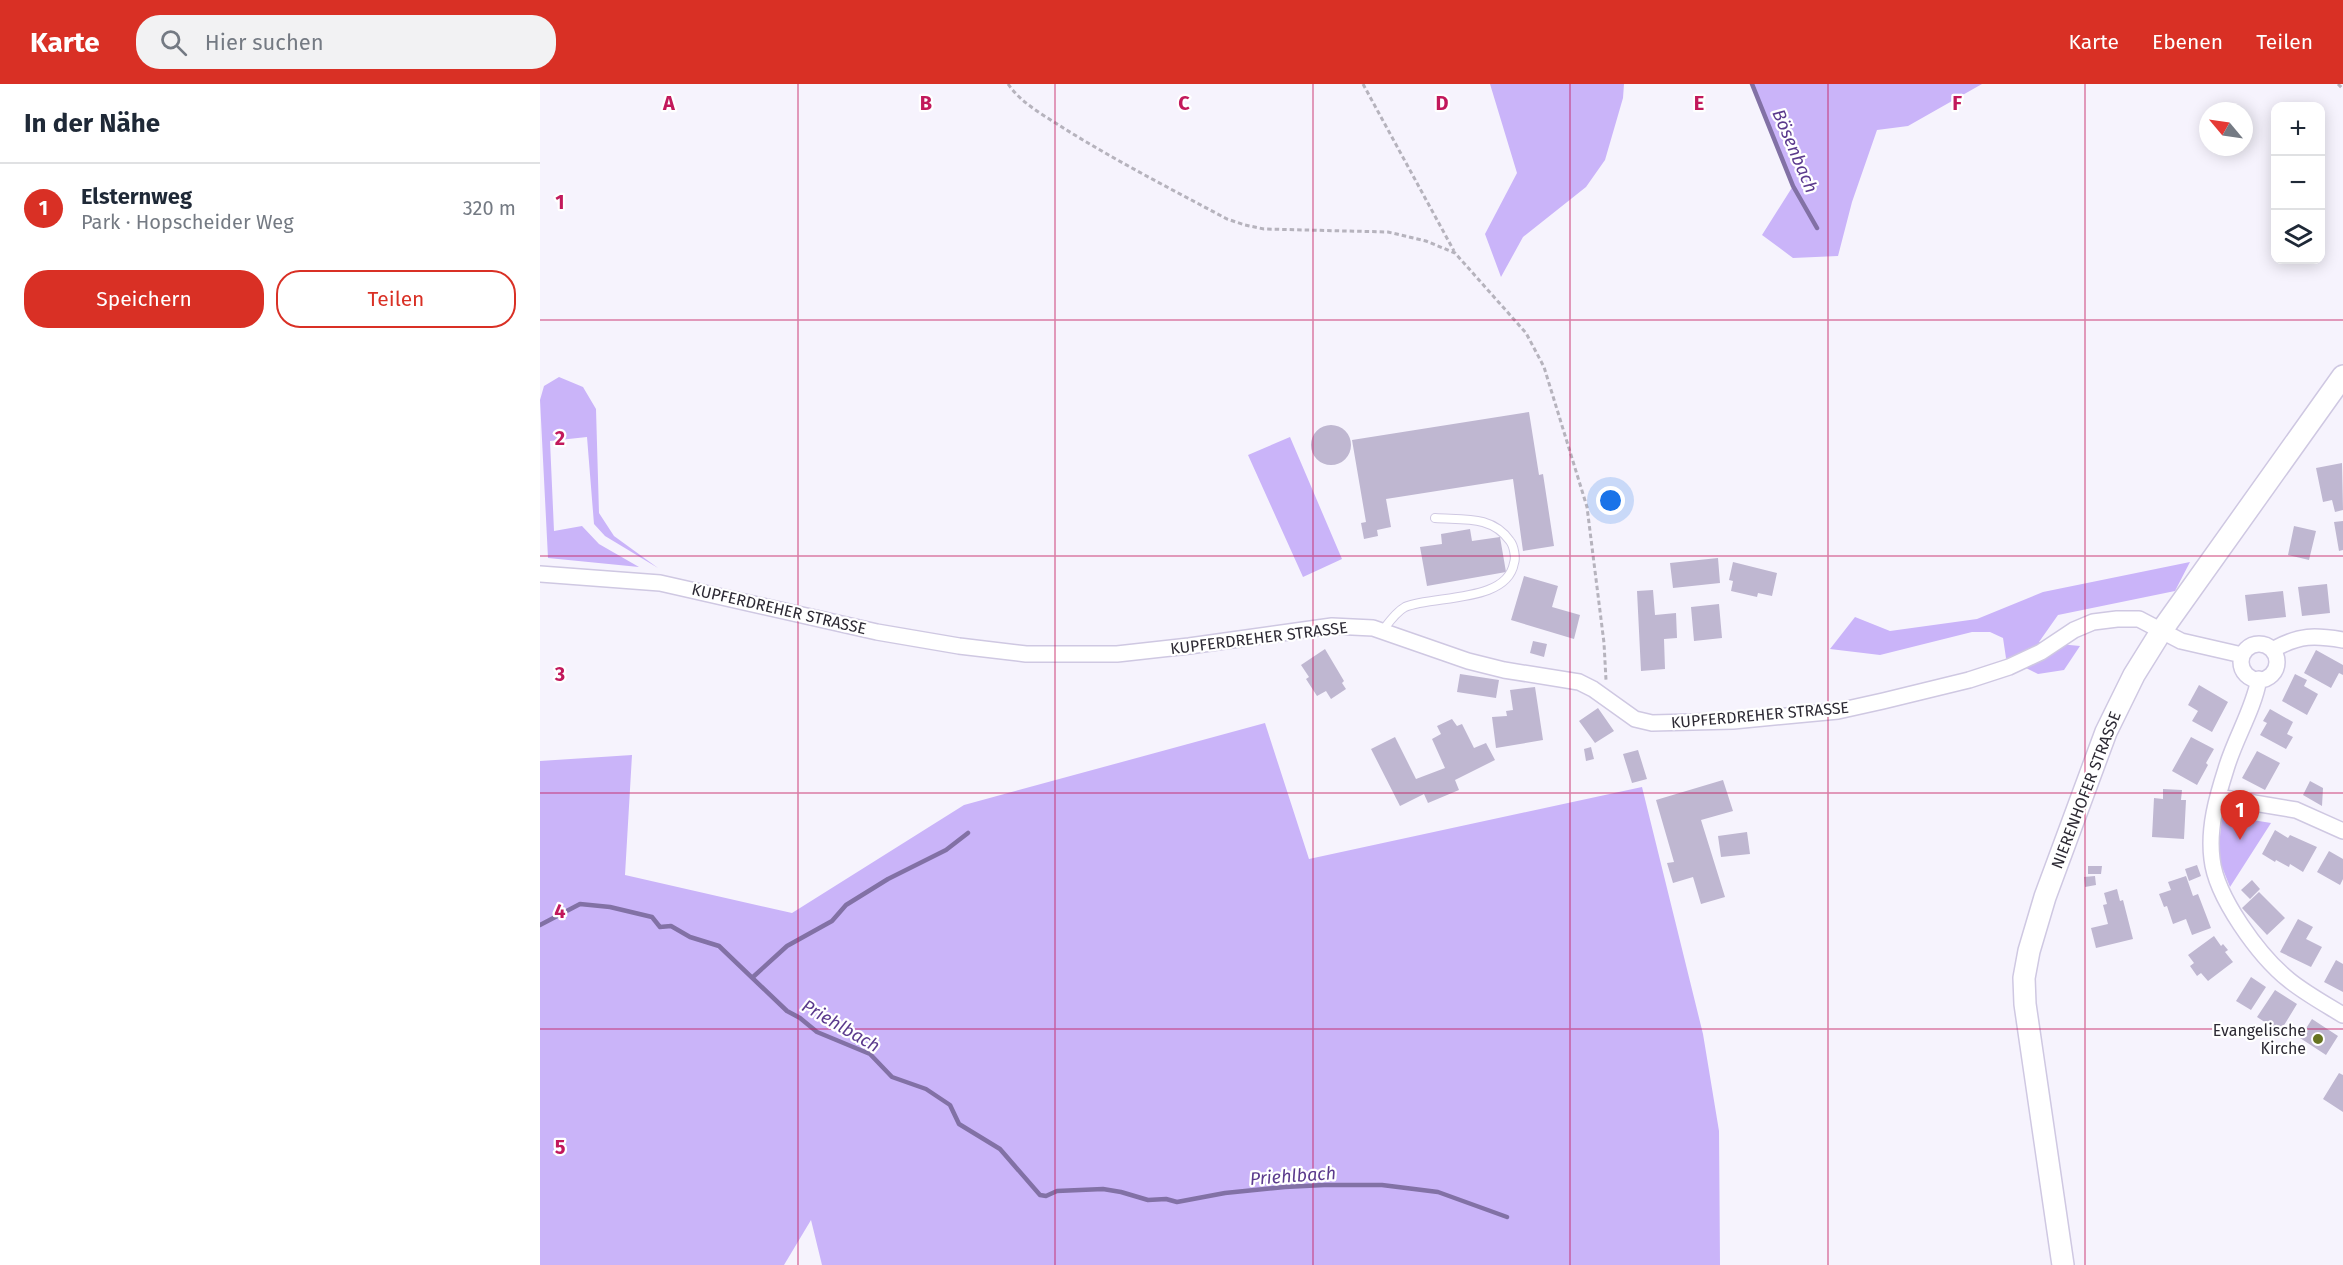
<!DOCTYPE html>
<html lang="de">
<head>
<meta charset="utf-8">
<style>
  body { margin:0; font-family:"Fira Sans",sans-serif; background:#f2f2f3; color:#1f2937 }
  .controls { position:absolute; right:18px; top:18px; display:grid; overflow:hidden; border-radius:12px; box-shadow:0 3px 15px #0003 }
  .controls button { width:54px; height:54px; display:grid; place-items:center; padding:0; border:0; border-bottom:2px solid #e0e1e3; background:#fff; color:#1f2937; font:30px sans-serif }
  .compass { position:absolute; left:1659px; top:18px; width:54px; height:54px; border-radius:50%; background:#fff; box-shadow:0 3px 15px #0003; rotate:299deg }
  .you { position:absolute; left:1071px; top:417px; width:21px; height:21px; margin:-15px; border:4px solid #fff; border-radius:50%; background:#1a73e8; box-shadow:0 0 0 9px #1a73e833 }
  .badge { display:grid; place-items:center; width:39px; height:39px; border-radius:50%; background:#d93025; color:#fff; font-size:20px; font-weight:700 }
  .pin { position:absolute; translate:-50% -50px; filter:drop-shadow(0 2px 3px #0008) }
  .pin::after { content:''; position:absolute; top:32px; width:21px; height:18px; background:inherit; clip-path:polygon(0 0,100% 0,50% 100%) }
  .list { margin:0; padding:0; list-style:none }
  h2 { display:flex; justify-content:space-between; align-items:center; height:78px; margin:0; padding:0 24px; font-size:26px }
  h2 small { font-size:20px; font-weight:400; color:#747a83 }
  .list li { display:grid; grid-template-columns:39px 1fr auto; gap:18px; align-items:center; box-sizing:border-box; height:90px; padding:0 24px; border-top:2px solid #e0e1e3 }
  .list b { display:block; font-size:22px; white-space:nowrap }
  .list p { margin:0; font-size:20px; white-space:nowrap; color:#747a83 }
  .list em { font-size:20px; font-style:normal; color:#747a83 }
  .actions { display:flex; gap:12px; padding:18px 24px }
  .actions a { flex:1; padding:14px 0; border:2px solid #d93025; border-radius:24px; text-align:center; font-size:21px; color:#d93025 }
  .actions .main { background:#d93025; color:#fff }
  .icon { flex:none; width:33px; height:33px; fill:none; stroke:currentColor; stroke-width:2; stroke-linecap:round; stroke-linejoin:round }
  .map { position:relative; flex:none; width:1803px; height:1181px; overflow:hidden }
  header { display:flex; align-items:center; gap:36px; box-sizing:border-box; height:84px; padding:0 30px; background:#d93025; color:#fff }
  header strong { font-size:28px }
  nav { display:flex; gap:33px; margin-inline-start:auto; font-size:21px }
  .search { width:420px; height:54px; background:#f2f2f3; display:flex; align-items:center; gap:15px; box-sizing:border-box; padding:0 21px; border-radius:24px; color:#747a83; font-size:22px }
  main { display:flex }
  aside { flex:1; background:#fff }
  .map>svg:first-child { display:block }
</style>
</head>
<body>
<header>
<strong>Karte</strong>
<div class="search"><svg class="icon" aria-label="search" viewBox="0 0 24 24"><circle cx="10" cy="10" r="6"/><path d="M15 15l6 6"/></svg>Hier suchen</div>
<nav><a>Karte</a><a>Ebenen</a><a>Teilen</a></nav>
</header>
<main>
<aside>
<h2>In der Nähe<small></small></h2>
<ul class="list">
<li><span class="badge">1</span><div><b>Elsternweg</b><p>Park · Hopscheider Weg</p></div><em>320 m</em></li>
</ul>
<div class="actions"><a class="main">Speichern</a><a>Teilen</a></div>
</aside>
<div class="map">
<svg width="1803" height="1181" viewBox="0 0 1803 1181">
  <rect width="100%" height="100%" fill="#f6f3fd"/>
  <path fill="#cab4f9" d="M950,0H1084L1083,14L1065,76L1046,103L983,153L961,193L945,150L977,89Z
    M1212,0H1442L1368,42L1337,46L1312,118L1298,172L1253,174L1222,151L1253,102Z
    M19,293L43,303L56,325L59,429L74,452L118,484L65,452L54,440L47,353L10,357L14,447L42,442L59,460L99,483L8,474L0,316L4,302Z
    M750,353L802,475L763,493L708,371Z
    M1650,478L1635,507L1518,531L1499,558L1540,562L1524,586L1498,590L1466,574L1463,554L1450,548H1432L1340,571L1290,565L1315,533L1350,547L1437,535L1503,508Z
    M725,639L769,775L1102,703L1163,950L1179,1047L1180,1181H282L271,1136L244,1181H0V677L92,671L85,791L252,829L424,721Z
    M1682,731L1731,739L1690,803L1678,773Z"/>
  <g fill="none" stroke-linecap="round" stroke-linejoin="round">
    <path stroke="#8271a5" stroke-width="4.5" d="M1212,0L1253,102L1277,144
      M0,841L40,820L70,823L112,833L120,843L131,842L150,853L179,862L247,927L260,934L277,948L330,970L352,993L386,1005L410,1021L419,1040L460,1065L500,1111L506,1112L517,1107L563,1105L581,1108L608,1116L626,1115L637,1118L685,1109L745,1103L784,1101H842L898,1108L967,1133
      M213,893L247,862L292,837L306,821L348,795L406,766L428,749"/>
  </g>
  <path fill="#bfb7d1" d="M989,328L999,391L1003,390L1014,462L983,467L973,395L846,415L851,443L837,446L838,452L824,455L821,439L826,438L812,356Z
    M771 361a20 20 0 1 1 40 0a20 20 0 1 1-40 0Z
    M1802,379L1803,426L1795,428L1792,416L1783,418L1776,384Z
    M1803,437V466L1799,467L1794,438Z
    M1754,442L1776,447L1769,476L1748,471Z
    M930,445L932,457L960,453L966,488L887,502L880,463L902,460L901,450Z
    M1178,474L1180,499L1133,504L1130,479Z
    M1193,478L1237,489L1232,512L1218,509L1217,513L1191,507L1193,497L1189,496Z
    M984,492L1018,502L1012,523L1040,531L1034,555L971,536Z
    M1787,500L1790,529L1762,532L1758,503Z
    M1113,506L1115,531L1136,529L1137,554L1124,555L1125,585L1101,587L1097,507Z
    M1743,507L1746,533L1708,537L1705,511Z
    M1179,520L1182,554L1154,557L1151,523Z
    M993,557L1007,560L1004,573L990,569Z
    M785,565L804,597L802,599L806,605L791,615L786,607L777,612L766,595L769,593L761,581Z
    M1776,566L1803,581V591L1799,589L1791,604L1764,589Z
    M920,590L959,596L956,614L917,608Z
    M1755,590L1767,596L1764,602L1778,610L1767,631L1742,617Z
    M1659,601L1688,618L1672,648L1652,637L1658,627L1648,621Z
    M995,603L1003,656L956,664L952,633L967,632L966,627L973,626L970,606Z
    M1058,624L1074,647L1055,659L1039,637Z
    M1730,625L1753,638L1747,650L1753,653L1746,665L1720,651L1727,639L1723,637Z
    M912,635L917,642L922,640L934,664L946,659L955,676L915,696L919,706L888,719L884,710L860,722L831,665L855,653L876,695L905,684L892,655L901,650L897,642Z
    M1651,653L1674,665L1666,679L1668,681L1657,701L1632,687Z
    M1051,663L1054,675L1046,677L1044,665Z
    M1098,666L1107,695L1092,699L1083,670Z
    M1717,667L1740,679L1725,706L1702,694Z
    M1183,696L1193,727L1161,736L1185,813L1161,820L1153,793L1133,799L1127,779L1134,778L1116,716Z
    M1770,697L1783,704L1782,722L1763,711Z
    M1623,705L1642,706L1641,716H1646L1644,755L1612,753L1614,714L1623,715Z
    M1735,746L1748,754L1750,751L1777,763L1763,788L1750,780L1749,783L1736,776L1735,778L1722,770Z
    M1207,748L1210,770L1181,773L1178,752Z
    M1789,767L1803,775V795L1800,801L1777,788Z
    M1657,781L1661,792L1649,797L1645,785Z
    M1548,782H1562L1561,790H1548Z
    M1555,792L1556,801L1545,803L1544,793Z
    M1646,792L1653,812L1658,810L1671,844L1652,851L1646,835L1633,840L1627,822L1624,823L1619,810L1631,806L1628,798Z
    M1712,796L1720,805L1710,815L1701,806Z
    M1577,805L1580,817L1583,816L1593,855L1556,864L1551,844L1568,840L1563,821L1567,820L1564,809Z
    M1719,808L1745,834L1727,851L1702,824Z
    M1758,835L1773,843L1766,855L1782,863L1771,883L1740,868Z
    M1674,852L1681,862L1683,860L1688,866L1685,868L1693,878L1668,897L1661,889L1657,892L1650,882L1654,879L1648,871Z
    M1796,876L1803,880V908L1784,898Z
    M1711,893L1726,903L1711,926L1696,917Z
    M1735,906L1757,920L1740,948L1717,933Z
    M1772,935L1798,952L1786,971L1760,954Z
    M1799,989L1803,991V1028L1783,1015Z"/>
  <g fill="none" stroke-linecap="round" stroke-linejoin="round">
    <g stroke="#cfc8e2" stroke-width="10">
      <path id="lane" d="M843,546C849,538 856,528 865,523C895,511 967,519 974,479C976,474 974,462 970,457C952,431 923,436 895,434"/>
    </g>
    <g stroke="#cfc8e2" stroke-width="18">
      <path id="street" d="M0,490L120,499L337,548L419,562L486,570H577L649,562L792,542L833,544L928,577L964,586L1039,598L1053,605L1095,635L1112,639L1193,637L1298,627L1343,617L1429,596L1469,583L1501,568L1534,546L1553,538L1577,535H1599L1641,557L1702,571
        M1701 578a18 18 0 1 1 36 0a18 18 0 1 1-36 0Z
        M1734,565C1760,551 1774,551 1803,556
        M1719,595C1713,627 1695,654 1686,685C1677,713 1668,744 1672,775C1676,813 1719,872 1749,896C1765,909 1785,920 1803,931
        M1678,713L1756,726L1803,747"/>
    </g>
    <g stroke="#cfc8e2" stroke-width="24">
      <path id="secondary" d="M1523,1181L1485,920L1484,894L1489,867L1505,813L1566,648L1594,591L1622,546L1803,292"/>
    </g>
    <path stroke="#b6b3bd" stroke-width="3" stroke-dasharray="4.5 3" stroke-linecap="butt" d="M468,0C482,20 505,32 525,45C578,78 633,106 687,135L705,141L724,145L848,148L886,157L915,169L986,249L1004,283L1047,423L1064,559L1066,596
      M823,0L914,167
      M1798,0L1803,5"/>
    <use href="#lane" stroke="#fff" stroke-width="8"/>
    <use href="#street" stroke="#fff" stroke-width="15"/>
    <use href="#secondary" stroke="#fff" stroke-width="21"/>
  </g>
  <path fill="none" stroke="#c2185b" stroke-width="1.5" stroke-opacity="0.55" d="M258,0V1181M515,0V1181M773,0V1181M1030,0V1181M1288,0V1181M1545,0V1181M0,236H1803M0,472H1803M0,709H1803M0,945H1803"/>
  <circle fill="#667421" stroke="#fff" stroke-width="2" cx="1778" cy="955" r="6"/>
  <g text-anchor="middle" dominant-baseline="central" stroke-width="4.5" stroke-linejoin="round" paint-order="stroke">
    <g font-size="16" fill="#2d2a34" stroke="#fff">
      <text transform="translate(239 525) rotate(13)">KUPFERDREHER STRASSE</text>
      <text transform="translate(719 554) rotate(-7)">KUPFERDREHER STRASSE</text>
      <text transform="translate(1220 631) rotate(-5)">KUPFERDREHER STRASSE</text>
      <text transform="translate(1546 706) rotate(-69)">NIERENHOFER STRASSE</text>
    </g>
    <g font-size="16" fill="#2d2a34" stroke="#fff" text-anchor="end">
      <text x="1766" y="946">Evangelische<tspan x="1766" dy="18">Kirche</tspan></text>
    </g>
    <g font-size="18" font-style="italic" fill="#5b3a8d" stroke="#fff">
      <text transform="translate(1255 67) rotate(67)">Bösenbach</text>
      <text transform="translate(301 942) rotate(30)">Priehlbach</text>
      <text transform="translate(753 1092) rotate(-4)">Priehlbach</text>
    </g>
  </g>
  <g font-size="20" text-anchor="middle" font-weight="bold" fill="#c2185b" stroke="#fff" stroke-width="4.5" stroke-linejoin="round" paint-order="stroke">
    <text x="129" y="26">A</text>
    <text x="386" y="26">B</text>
    <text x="644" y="26">C</text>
    <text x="902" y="26">D</text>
    <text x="1159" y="26">E</text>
    <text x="1417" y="26">F</text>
    <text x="20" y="125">1</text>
    <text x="20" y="361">2</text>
    <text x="20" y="597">3</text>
    <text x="20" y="834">4</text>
    <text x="20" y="1070">5</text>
  </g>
</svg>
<div class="controls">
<button>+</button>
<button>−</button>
<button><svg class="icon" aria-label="layers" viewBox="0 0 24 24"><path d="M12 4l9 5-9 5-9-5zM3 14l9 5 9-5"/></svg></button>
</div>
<svg class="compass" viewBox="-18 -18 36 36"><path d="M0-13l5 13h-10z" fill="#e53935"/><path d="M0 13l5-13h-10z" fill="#747a83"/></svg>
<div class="you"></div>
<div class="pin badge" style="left:1700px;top:756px">1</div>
</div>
</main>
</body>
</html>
